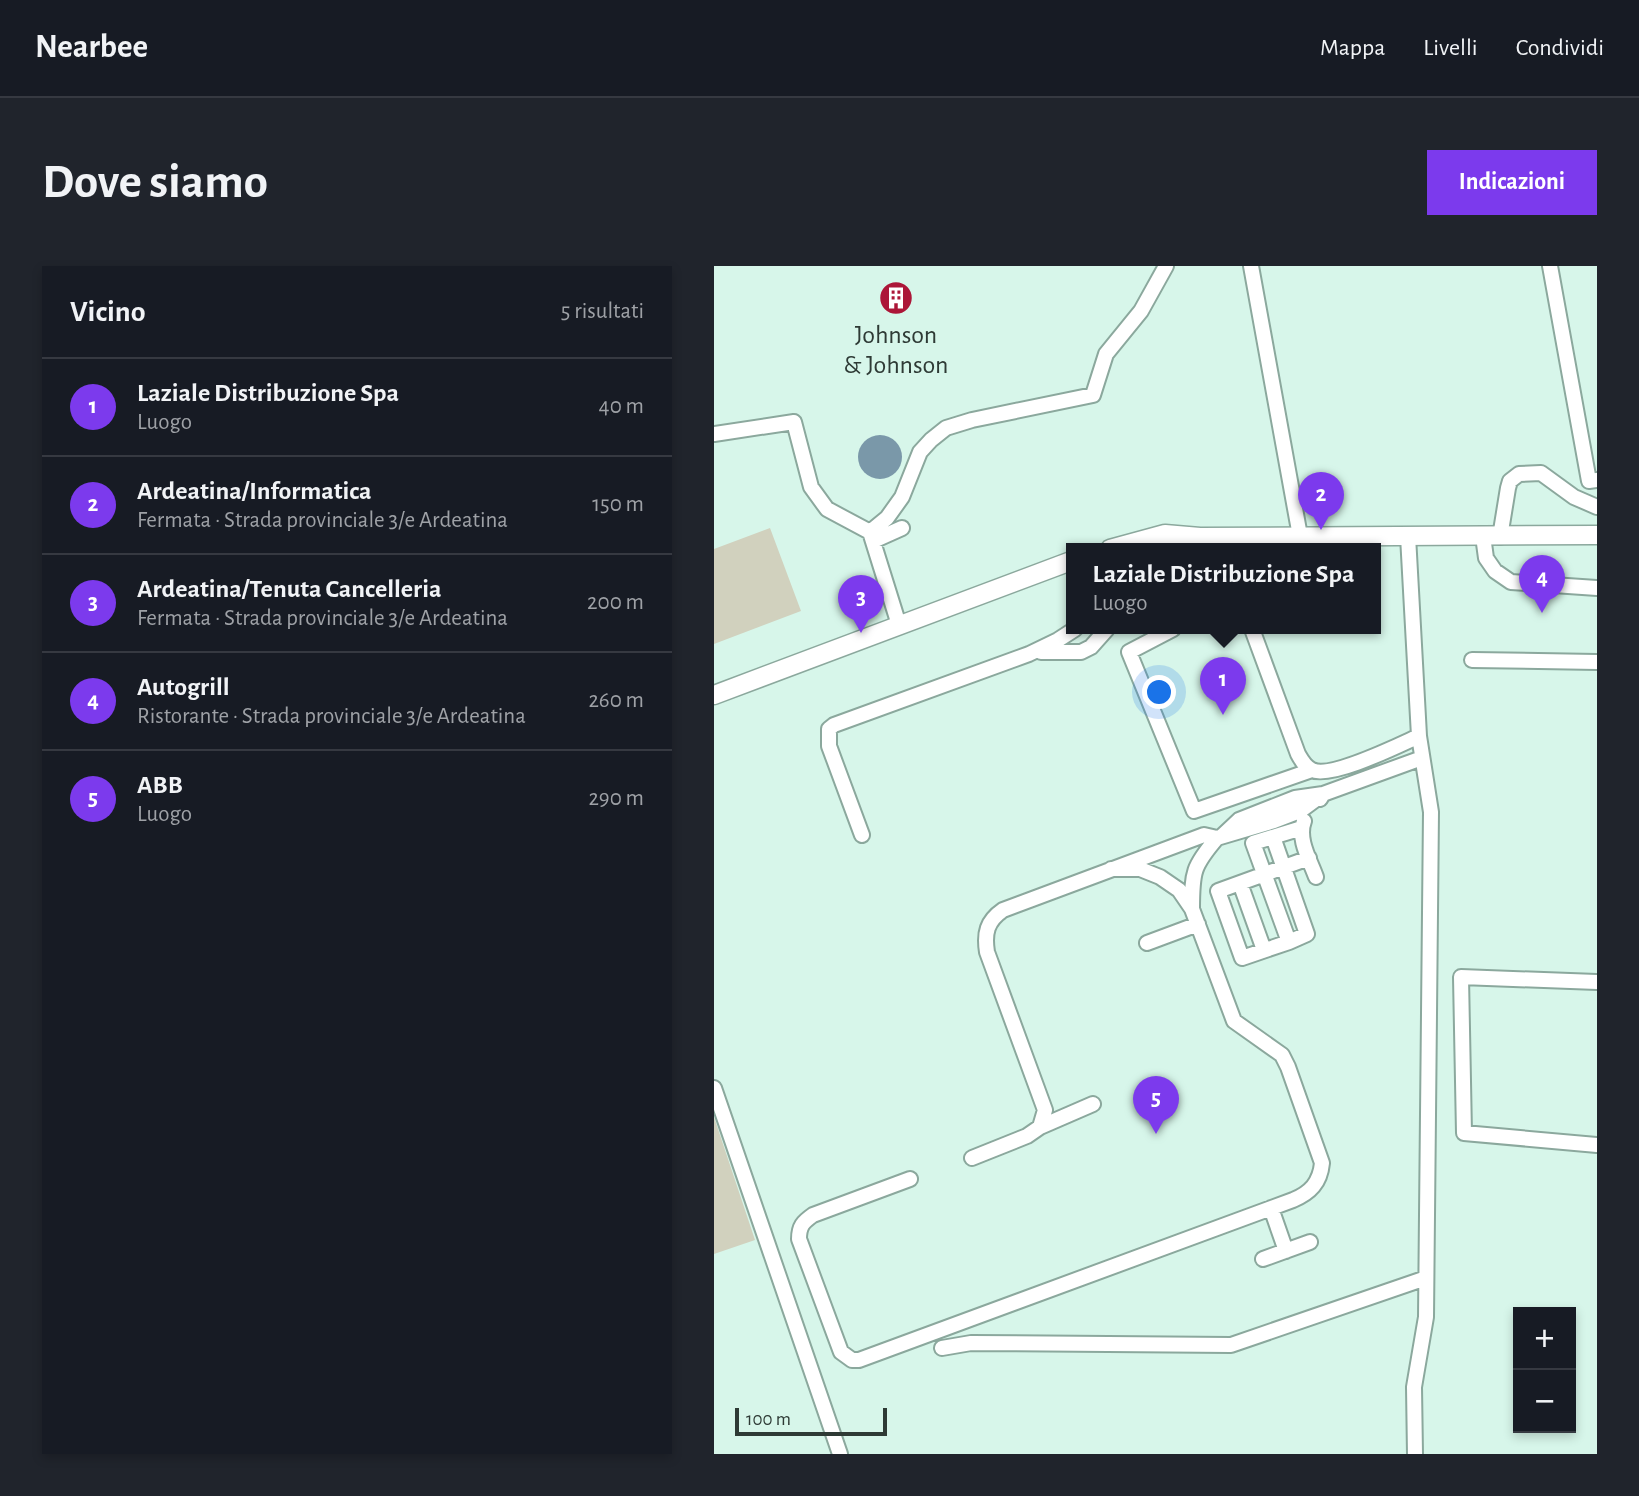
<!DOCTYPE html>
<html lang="it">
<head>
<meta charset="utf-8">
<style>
  body { margin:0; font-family:"Alegreya Sans",sans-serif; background:#20242c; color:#f1f3f6 }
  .controls { position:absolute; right:21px; bottom:21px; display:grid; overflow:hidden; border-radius:0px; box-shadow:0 4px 10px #0003 }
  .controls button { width:63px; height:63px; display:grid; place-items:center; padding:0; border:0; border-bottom:2px solid #363941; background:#171b24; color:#f1f3f6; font:35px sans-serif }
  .scale { position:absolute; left:21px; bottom:18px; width:152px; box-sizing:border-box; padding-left:7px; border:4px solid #2e3a35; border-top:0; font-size:19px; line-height:24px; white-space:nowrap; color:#2e3a35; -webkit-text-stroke:5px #d7f6ea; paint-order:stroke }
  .you { position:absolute; left:446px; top:427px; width:24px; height:24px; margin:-18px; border:5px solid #fff; border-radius:50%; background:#1a73e8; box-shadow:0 0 0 10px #1a73e833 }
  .badge { display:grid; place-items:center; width:46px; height:46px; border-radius:50%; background:#7c3aed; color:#fff; font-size:23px; font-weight:700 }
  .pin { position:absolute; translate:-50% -58px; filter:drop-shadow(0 2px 4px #0008) }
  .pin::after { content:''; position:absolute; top:37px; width:24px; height:21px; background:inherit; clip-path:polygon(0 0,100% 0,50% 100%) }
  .popup { position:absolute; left:352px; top:277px; width:315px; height:91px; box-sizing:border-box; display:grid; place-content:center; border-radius:0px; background:#171b24; filter:drop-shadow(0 2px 5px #0005); font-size:23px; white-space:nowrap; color:#9ea1a6 }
  .popup b { font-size:26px; color:#f1f3f6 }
  .popup::after { content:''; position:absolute; left:50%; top:100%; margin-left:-14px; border:14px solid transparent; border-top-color:#171b24 }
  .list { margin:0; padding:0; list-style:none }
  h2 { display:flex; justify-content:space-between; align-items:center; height:91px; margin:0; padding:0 28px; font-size:30px }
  h2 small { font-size:23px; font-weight:400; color:#9ea1a6 }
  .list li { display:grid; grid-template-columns:46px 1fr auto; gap:21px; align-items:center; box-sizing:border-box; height:98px; padding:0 28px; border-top:2px solid #363941 }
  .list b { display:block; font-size:26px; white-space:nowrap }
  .list p { margin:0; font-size:23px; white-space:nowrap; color:#9ea1a6 }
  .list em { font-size:23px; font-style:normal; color:#9ea1a6 }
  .map { position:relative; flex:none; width:883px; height:1188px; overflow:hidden; border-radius:0px }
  header { display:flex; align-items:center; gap:42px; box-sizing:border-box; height:98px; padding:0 35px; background:#171b24; border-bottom:2px solid #363941 }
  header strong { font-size:33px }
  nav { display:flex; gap:38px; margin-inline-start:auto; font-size:24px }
  .intro { display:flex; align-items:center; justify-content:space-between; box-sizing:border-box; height:168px; padding:0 42px }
  h1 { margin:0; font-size:49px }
  .button { padding:18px 32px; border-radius:0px; background:#7c3aed; color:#fff; font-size:24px; font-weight:700 }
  main { display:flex; gap:42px; padding:0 42px }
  aside { flex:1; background:#171b24; border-radius:0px; box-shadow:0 4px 10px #0003 }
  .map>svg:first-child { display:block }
</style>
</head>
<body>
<header>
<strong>Nearbee</strong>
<nav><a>Mappa</a><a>Livelli</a><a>Condividi</a></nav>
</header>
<div class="intro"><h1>Dove siamo</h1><a class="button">Indicazioni</a></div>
<main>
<aside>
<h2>Vicino<small>5 risultati</small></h2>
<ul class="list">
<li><span class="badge">1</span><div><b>Laziale Distribuzione Spa</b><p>Luogo</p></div><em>40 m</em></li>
<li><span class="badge">2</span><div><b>Ardeatina/Informatica</b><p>Fermata · Strada provinciale 3/e Ardeatina</p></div><em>150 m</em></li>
<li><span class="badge">3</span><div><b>Ardeatina/Tenuta Cancelleria</b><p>Fermata · Strada provinciale 3/e Ardeatina</p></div><em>200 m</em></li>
<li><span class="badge">4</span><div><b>Autogrill</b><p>Ristorante · Strada provinciale 3/e Ardeatina</p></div><em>260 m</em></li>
<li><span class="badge">5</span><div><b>ABB</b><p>Luogo</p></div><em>290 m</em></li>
</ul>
</aside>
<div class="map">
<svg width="883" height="1188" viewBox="0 0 883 1188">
  <rect width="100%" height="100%" fill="#d7f6ea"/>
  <path fill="#d1d1be" d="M56,262L87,345L0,378V283Z
    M0,851L41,974L0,988Z"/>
  <path fill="#7a98a9" d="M144 191a22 22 0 1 1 44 0a22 22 0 1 1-44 0Z"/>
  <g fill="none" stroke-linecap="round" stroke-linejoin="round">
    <g stroke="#8ba89d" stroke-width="18">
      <path id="minor" d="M537,0L586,270
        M836,0L875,215L883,214
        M0,168L80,156L97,221L113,243L156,266
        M694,270L705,470L717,546L712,1051L700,1121L701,1188
        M769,270L772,292L781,305L797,316L883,322
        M786,271L794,222L796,215L805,208L827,207L860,231L883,241
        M159,275L188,262
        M185,359L156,266L173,252L188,231L206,186L217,174L232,162L258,154L379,129L392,88L427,45L452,0
        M459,363L415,386L480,545L598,504
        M538,363L584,488C588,495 591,501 598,504C617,513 685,479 705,470
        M327,386H367L377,381L393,363
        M758,394L883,396
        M606,533L609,528L708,492
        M590,555C583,573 596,594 602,611
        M148,569L115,480V463L120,459L315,388L344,374L361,363
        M559,571L593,668L575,676L539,577L588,562
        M526,617L550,684
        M478,643C478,606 479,600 503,572
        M575,676L528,692L504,625L595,592
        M433,677L484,658
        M883,716L747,711L750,867L883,879
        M0,822L126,1188
        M326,861L379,838
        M258,892L313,870L326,861L331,844L273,686C270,667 273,655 289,644L490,569L503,572L560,555L586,545L609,528L581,532L525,554L509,569
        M196,913L99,949C89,956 85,960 85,973L127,1086L138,1094H145L579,934C596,927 606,917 608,897L574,801L568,789L520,755L478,643L465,624L446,611L426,603H397
        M557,942L572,985
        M549,993L596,976
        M228,1082L257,1077L517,1079L712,1012"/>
    </g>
    <g stroke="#8ba89d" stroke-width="21">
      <path id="major" d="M396,283L451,268L486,271L883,269
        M0,429L357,295"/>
    </g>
    <use href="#minor" stroke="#fff" stroke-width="14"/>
    <use href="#major" stroke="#fff" stroke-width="18"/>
  </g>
  <defs>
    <g id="building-disc" transform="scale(1.75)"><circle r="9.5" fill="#ac1638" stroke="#d7f6ea"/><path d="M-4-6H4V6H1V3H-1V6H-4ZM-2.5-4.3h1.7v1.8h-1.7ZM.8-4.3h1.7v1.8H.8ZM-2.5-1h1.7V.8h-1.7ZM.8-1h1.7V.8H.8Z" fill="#fff"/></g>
  </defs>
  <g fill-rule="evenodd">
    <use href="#building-disc" x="182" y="32"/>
  </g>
  <g text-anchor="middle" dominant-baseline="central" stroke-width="5" stroke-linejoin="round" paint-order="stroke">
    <g font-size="26" fill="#2e3a35" stroke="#d7f6ea">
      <text x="182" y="69">Johnson<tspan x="182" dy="30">&amp; Johnson</tspan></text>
    </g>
  </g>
</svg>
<div class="controls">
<button>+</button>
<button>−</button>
</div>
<div class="scale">100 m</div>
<div class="you"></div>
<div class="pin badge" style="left:509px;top:449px">1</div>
<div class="popup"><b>Laziale Distribuzione Spa</b>Luogo</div>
<div class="pin badge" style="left:607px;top:264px">2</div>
<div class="pin badge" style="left:147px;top:367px">3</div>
<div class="pin badge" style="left:828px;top:347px">4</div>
<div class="pin badge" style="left:442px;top:868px">5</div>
</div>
</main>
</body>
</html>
